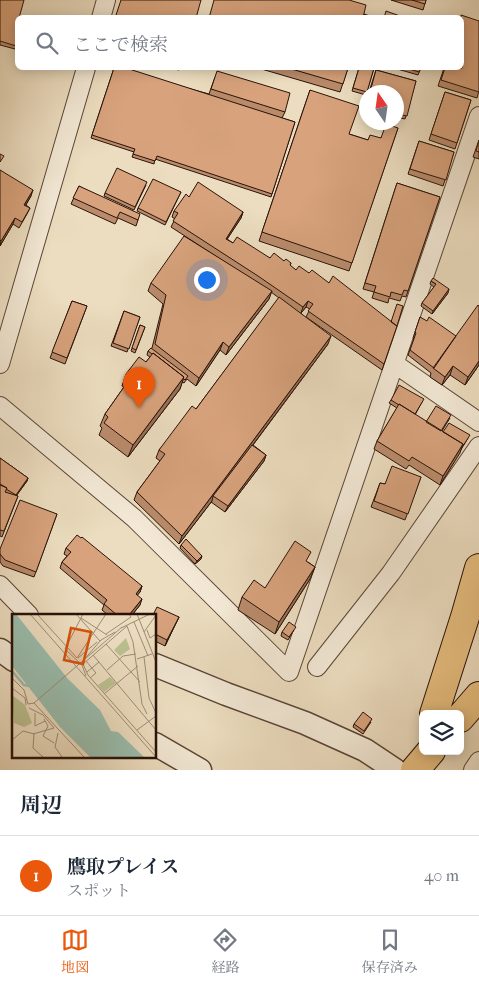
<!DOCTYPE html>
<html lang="ja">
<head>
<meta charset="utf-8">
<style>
  body { margin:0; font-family:"IM FELL French Canon","Noto Serif JP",serif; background:#f6f6f7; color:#1f2937 }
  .controls { position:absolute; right:15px; bottom:15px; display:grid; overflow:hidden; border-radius:8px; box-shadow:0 2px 12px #0003 }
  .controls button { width:45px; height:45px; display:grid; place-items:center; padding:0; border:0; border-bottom:1px solid #e0e1e3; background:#fff; color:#1f2937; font:25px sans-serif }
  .compass { position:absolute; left:359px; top:85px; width:45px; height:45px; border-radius:50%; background:#fff; box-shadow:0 2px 12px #0003; rotate:347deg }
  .you { position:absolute; left:206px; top:279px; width:18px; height:18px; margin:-12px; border:4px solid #fff; border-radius:50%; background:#1a73e8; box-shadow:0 0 0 8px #1a73e833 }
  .badge { display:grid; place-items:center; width:32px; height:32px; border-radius:50%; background:#ea580c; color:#fff; font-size:16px; font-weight:700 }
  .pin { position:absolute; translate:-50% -41px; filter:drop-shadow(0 1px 2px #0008) }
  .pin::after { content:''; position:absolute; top:26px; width:18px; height:15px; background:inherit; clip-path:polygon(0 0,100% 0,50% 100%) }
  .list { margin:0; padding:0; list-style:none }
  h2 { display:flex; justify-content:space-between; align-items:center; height:65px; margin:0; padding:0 20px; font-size:21px }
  h2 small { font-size:16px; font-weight:400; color:#747a83 }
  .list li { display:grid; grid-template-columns:32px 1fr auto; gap:15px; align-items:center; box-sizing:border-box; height:80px; padding:0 20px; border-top:1px solid #e0e1e3 }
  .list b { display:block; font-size:19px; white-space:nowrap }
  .list p { margin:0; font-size:16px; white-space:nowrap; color:#747a83 }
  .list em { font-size:16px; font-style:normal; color:#747a83 }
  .icon { flex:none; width:28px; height:28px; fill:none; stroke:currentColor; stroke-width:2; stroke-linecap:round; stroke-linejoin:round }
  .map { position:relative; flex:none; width:479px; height:770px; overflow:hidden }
  .search { position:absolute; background:#fff; box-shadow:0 2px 12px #0003; left:15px; right:15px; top:15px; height:55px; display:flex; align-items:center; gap:12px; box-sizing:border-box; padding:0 18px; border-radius:8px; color:#747a83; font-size:19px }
  .sheet { height:145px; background:#fff }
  nav { display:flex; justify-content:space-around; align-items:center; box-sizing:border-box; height:70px; border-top:1px solid #e0e1e3; background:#fff; font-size:14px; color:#747a83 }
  nav a { display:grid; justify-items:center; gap:2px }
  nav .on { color:#ea580c }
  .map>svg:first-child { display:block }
</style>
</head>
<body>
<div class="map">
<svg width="479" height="770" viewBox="0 0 479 770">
  <rect width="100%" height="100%" fill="#ecddc0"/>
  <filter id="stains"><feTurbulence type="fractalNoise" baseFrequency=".004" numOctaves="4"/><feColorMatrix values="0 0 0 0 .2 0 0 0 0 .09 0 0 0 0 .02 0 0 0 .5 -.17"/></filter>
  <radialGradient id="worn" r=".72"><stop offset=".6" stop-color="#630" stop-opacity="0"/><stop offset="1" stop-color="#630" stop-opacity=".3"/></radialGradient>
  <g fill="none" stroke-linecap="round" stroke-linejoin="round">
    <g stroke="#5a4536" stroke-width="20">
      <path id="minor" d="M101,18L106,0
        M0,364L86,68
        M395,364L479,422
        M0,406L134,518L289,672L479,116
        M0,585L29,615
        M317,667L391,573L479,446
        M473,770L479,761"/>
    </g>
    <g stroke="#5a4536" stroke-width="25">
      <path id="tertiary" d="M0,650L14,660
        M155,665L226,694L305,723L365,750L395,770
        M155,744L200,770"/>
    </g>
    <g stroke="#2a1208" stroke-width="30">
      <path id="primary" d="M434,714L465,617L479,568
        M460,718L479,696
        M415,770L431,751"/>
    </g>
    <use href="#minor" stroke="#f3e9d6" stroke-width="18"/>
    <use href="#tertiary" stroke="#f3e9d6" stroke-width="22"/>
    <use href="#primary" stroke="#e6be80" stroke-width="28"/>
  </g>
  <path fill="#b98b6b" stroke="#2a1208" d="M0,0L16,28L18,42L15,49L0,45Z
    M391,0H426L423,10Z
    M114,68L209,94L215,77L285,112L282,118L295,122L271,197L155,159L154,164L132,157L134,152L91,138Z
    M171,68H179V70Z
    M258,68H348L340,92Z
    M359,68H374L366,95L352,91Z
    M394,68H421L418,75Z
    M444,68L479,91L477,98L438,86Z
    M376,70L416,81L405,119L396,117V92H369Z
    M310,90L349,134L368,140L381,138L398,128L349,271L259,241Z
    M445,92L471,100L455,149L429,140Z
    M479,140V159L473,157Z
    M419,141L454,152L443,186L408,174Z
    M0,170L31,196L26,205L30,208L27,214L19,228L13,224L0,246Z
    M397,183L440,197L406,297L402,296L400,301L389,298L388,303L372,298L374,292L363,289Z
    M146,185L134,210L104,196L105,193Z
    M79,186L138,220L136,226L118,218L115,224L71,204Z
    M181,192L165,225L137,211L138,208Z
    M189,197L243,212L241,218L227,239L233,243L270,258L291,263L290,266L296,270L309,273L329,283L391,322L403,306L382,370L306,317L310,309L306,307L301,313L328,344L253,445L266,455L264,461L225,512L211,502L212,501L179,544L134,500L137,492L160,461L156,458L159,450L196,409L279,298L271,292L269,299L226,355L220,350L196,386L187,379L184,383L182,382L180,389L128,457L99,435L102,428L100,426L105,414L124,387L122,386L126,374L146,362L150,357L147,355L148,351L152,348L163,304L148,291L151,283L234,268L171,227L175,219L172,217L174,211Z
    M431,281L448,293L432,314L421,306L422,303L434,287L430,284Z
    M72,301L87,306L65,364L50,358Z
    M124,311L140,317L127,352L111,346Z
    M420,317L479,365L465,385L450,375L442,385L430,377L431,373L408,355L414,339L413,338Z
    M140,325L145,327L135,353L131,351Z
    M391,400L422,402L415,415L426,422L450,418L442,431L443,432L468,438L440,485L409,465L406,469L374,449L377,441L397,408L389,403Z
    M0,458L28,478L27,481L16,496H18L2,537L0,536Z
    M421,477L405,520L371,507L380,483L385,484Z
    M57,514L34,577L3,566L0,562V549Z
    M181,545L201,559L195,564L180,548Z
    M66,548L142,586L140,592L137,595L140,605L132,615H108L102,610L104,605L60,568L62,562L67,556L64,554Z
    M308,562L315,567L310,579L275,634L238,610L242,597L265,588Z
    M155,615L179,617L165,646L155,641Z
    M294,630L288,640L281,636L282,632Z
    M371,722L363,734L353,727L354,724Z"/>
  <path fill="#967157" stroke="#2a1208" d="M33,190L31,196L22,211L24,205Z
    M243,212L241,218L224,244L226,239Z
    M15,218L13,224L0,246L1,241Z
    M449,289L448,293L432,314L433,311Z
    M272,291L269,299L226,355L229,347Z
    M308,301L306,307L301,313L303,307Z
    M331,336L328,344L214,497L213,496L212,501L179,544L182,536Z
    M223,342L220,350L196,386L199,378Z
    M479,361V365L465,385L468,377Z
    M453,366L450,375L442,385L445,377Z
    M184,377L180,389L128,457L133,445Z
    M463,444L460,453L440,485L443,476Z
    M266,455L264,461L225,512L228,506Z
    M28,478L27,481L14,499L15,496Z
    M202,556L201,559L195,564L197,561Z
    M315,567L310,579L275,634L279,622Z
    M142,586L140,592L134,600L136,594Z
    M142,599L140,605L132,615H129Z
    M179,617L176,623L165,646L167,640Z"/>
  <path fill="#d7a27c" stroke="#2a1208" d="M0,0H24L19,18H18V22L16,28L18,29V42L16,46L0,41Z
    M121,0H201L196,18H115Z
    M214,0H349L366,5L363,18H209Z
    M412,0H426L425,4Z
    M386,11L400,16V18H384Z
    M364,14L376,18H363Z
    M461,15L479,21V92L441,80L445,68H462V18H461Z
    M114,68H126L295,122L272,194L157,156L155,161L133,154L135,149L92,135Z
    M288,68H348L343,84Z
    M359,68H374L367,92L353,88Z
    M406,68H421L419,72Z
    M376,70L416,81L407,116L396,114V92H370Z
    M217,71L290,93L285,112L211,89Z
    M310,90L359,106L349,134L368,140L370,135L381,138L386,124L398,128L352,263L262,232Z
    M445,92L471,100L457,143L431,134Z
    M479,140V152L476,151Z
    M419,141L454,152L446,180L410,169Z
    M0,154L4,156L0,162Z
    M117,168L147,182L135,207L105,193Z
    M0,170L33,190L24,205L30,208L22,222L15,218L1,241L0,240Z
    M153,179L181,192L166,222L138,208Z
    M198,182L243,212L226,239L233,243L237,237L270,258L274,253L284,261L286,259L291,263L290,265L296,270L299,266L309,273L312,270L329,283L333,276L397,326L384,364L308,311L313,304L308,301L303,307L258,276L173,221L178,213L174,211L186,194L189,197Z
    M397,183L440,197L408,291L404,290L402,295L391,292L390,297L374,292L376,286L365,283Z
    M79,186L140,214L138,220L120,212L117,218L73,198Z
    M184,236L272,291L229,347L223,342L199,378L155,344L166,295L151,283Z
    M433,278L449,289L433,311L422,303L436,284L431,281Z
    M279,297L331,336L182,536L137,492L165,454L159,450L192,406L196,409Z
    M72,301L87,306L67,358L52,352Z
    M397,304L403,306L397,326L391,322Z
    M478,305L479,306V361L468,377L453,366L445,377L433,368Z
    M124,311L140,317L129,349L113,343Z
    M420,317L427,321L429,317L456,336L434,368L410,350L416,333L415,332Z
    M140,325L145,327L136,350L132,348Z
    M151,348L188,376L185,380L183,378L184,377L153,353L152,354L148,351Z
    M153,353L184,377L133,445L104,423L108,417L105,414L131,377L126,374L139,357L146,362Z
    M399,385L424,399L415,414L399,404V405L391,400Z
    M399,404L463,444L443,476L412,457L409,461L377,441Z
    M436,406L451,415L441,431L426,422Z
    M449,423L470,435L463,446V444L443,432Z
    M252,445L266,455L228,506L213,496Z
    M0,458L28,478L16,495L6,489L7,488L0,484Z
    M392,466L421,477L408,514L374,501L380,483L385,484Z
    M0,485L7,488L5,492L18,496L4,531L0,530Z
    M20,500L57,514L36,572L5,560L0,554V549Z
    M77,535L81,538L82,537L142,586L136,594L142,599L129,615H117L104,604L107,600L62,562L71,552L66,548Z
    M186,539L202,556L197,561L181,545Z
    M295,541L311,552L306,561L315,567L279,622L242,597L254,580L265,588Z
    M157,607L179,617L167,640L155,634V615H153Z
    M289,622L296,627L289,637L282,632Z
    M363,712L372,719L364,731L354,724Z"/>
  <g transform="translate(12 614)">
    <rect width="144" height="144" fill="#ecddc0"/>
    <path d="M114,24L118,35L108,42L102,36ZM98,63L104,69L92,78L86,71Z" fill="#bbc090"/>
    <path d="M0,81L13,91L20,109L12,113L2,109Z" fill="#bbc090"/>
    <path d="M0,0H4L56,65L88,96L99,117L106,118L132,143H78L48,113L0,52Z" fill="#9abdad"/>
    <path fill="none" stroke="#9abdad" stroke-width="2.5" d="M0,57L12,71L17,72"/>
    <path fill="none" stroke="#9e8c76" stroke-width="1" d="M18,0L144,143M25,0L65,44L94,0M64,0L88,27M71,0L53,35L70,51L74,62M125,0L144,48M69,4L95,21M122,8L136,42M115,12L71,50L76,61L144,138M115,12L121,28L130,90L135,100M109,14L138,0M135,16L138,24L144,20M132,18L144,1M94,20L119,3L117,0M94,30L128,68M81,41L144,116M132,43L137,84L144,99M66,44L85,28M125,45L140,40M74,47L84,59L78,64M70,48L89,26L103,18M95,56L111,42L124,40M75,58L87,48M0,64L12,76L16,90L22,89M0,74L13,84L14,91M92,80L126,52M17,94L31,101L42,114L21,120M23,99V112L33,107M32,105L36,112L31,122L42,129M125,116L144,102M46,119L43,133L50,143M22,120L21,134L31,143M0,126L11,117L22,120M72,143L22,89L110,13"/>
    <path fill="#d5520c" fill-opacity="0.15" stroke="#d5520c" stroke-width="2.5" d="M59,14L79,18L71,50L52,46Z"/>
    <rect width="144" height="144" fill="none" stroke="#2a1208" stroke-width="2.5"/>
  </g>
  <rect width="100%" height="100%" filter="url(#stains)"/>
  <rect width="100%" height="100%" fill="url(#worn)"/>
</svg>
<div class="controls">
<button><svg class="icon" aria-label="layers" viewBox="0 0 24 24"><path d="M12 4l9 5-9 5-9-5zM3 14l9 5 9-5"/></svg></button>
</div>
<svg class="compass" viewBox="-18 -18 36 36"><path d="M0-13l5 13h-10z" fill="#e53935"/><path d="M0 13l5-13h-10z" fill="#747a83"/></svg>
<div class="you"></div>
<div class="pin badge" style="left:139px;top:408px">1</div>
<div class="search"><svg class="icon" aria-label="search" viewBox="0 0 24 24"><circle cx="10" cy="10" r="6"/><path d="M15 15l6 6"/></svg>ここで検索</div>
</div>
<section class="sheet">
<h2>周辺<small></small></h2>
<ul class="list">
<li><span class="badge">1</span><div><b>鷹取プレイス</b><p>スポット</p></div><em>40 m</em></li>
</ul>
</section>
<nav>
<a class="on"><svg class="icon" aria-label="map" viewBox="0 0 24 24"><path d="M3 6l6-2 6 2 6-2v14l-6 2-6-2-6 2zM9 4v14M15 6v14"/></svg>地図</a>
<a><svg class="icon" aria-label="directions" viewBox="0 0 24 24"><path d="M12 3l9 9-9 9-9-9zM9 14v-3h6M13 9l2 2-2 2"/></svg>経路</a>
<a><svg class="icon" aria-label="saved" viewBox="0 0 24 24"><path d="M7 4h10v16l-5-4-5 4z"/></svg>保存済み</a>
</nav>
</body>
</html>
